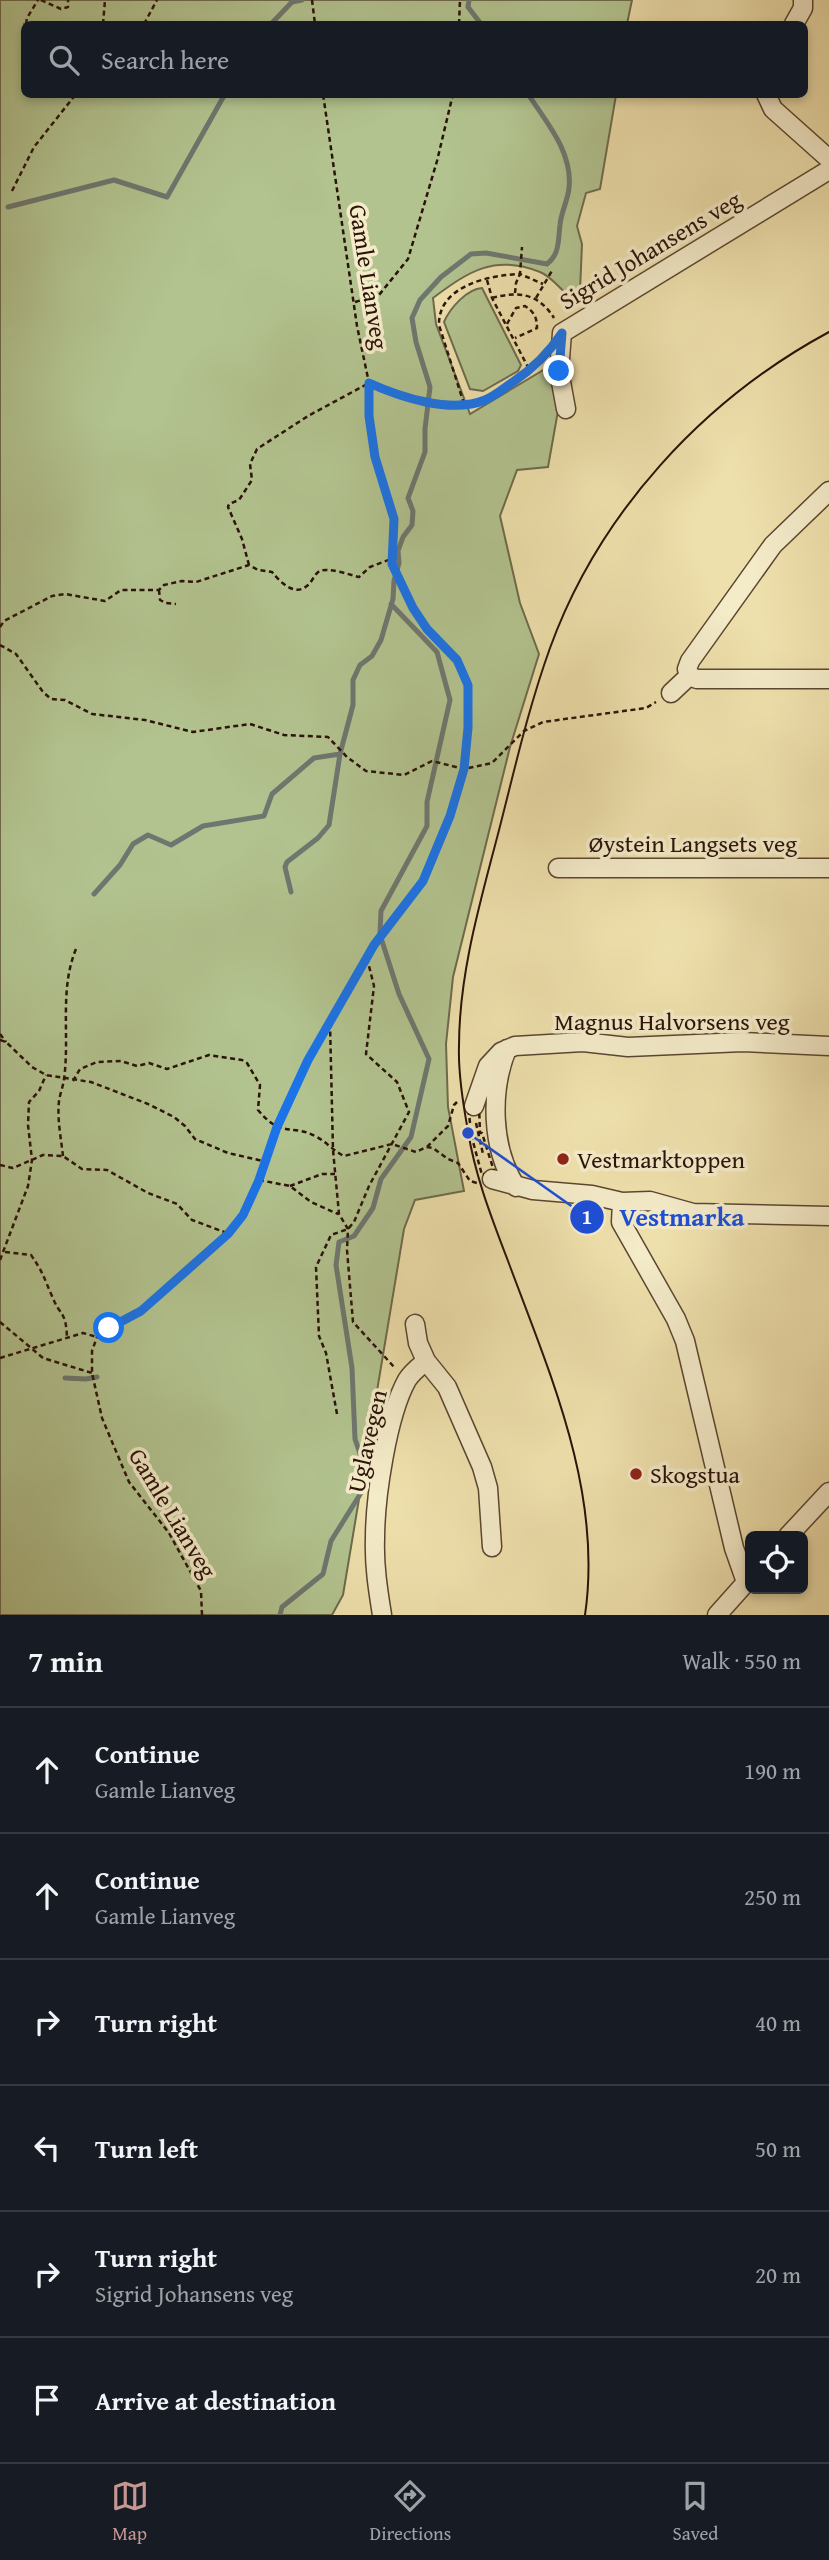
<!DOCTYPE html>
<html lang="en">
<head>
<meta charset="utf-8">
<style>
  body { margin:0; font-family:"Gentium Book Plus",serif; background:#20242c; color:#f1f3f6 }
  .controls { position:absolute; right:21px; bottom:21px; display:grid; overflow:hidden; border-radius:10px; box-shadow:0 4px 10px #0003 }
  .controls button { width:63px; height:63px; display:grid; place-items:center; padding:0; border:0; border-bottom:2px solid #363941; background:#171b24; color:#f1f3f6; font:35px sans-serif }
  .stop { position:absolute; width:21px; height:21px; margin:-16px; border:5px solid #1a73e8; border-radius:50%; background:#fff }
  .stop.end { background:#1a73e8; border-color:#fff; box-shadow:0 2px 7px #0008 }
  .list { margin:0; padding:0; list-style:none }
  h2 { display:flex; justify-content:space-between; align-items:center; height:91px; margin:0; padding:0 28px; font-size:30px }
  h2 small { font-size:23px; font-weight:400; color:#9ea1a6 }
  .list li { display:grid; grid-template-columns:46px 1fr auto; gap:21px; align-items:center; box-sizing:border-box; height:126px; padding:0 28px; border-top:2px solid #363941 }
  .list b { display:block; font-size:26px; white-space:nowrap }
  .list p { margin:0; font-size:23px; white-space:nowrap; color:#9ea1a6 }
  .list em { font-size:23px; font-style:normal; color:#9ea1a6 }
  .icon { flex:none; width:38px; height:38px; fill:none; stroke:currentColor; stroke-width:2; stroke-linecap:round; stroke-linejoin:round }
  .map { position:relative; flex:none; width:829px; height:1615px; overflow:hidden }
  .search { position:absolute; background:#171b24; box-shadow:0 4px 10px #0003; left:21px; right:21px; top:21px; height:77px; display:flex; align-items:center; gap:18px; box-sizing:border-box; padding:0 24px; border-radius:10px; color:#9ea1a6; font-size:26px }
  .sheet { height:847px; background:#171b24 }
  nav { display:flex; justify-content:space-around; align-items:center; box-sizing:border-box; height:98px; border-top:2px solid #363941; background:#171b24; font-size:19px; color:#9ea1a6 }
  nav a { display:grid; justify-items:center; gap:4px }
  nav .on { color:#c59692 }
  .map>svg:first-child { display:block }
</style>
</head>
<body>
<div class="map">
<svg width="829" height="1615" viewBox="0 0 829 1615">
  <rect width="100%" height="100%" fill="#eee0ac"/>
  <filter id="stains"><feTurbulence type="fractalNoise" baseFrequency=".00286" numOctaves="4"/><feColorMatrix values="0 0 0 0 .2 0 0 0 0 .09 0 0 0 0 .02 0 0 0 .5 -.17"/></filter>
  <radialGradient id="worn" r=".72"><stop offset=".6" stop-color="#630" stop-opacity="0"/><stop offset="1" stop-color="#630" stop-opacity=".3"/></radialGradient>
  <path fill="#b2c38f" stroke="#6e6a4c" stroke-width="2" d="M0,0H632L627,24H24V94L616,95L600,189L586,193L577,226L582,244L580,291L570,297C561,290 551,276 540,272C495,254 469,271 433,298L436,324L470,414L550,366L558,411L548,467L517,470L500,516L520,603L539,654L510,747L453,977L446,1044L448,1107L464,1191L415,1200L404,1229L343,1595L332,1615H0Z
    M482,288L521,365L518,371L483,391L470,389L444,322C450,308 467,289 482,288Z"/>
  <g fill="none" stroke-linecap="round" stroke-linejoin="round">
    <path stroke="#6e776f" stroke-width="5" d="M469,0L468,7L481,24
      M271,24L292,2L302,0
      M8,207L114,180L167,197L225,94
      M291,892L285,867L287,862L318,838L329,825L340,754
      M94,894L120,865L133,844L148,835L171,845L203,826L264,816L272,794L314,758L340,754L353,705V680L360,665L372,656L381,640L393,599L394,581L399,563L398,551L403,537L412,525L413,511L408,498L425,452V429L430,387L416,342L412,318L420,300L441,277L471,254L486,253L547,264C560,254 558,240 560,225C561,212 568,200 569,188C573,152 546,122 528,94
      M380,933L381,911L427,826V802L450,700L437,652L391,604
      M65,1378L86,1379L97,1377
      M280,1615L282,1607L323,1574L331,1541L369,1480L355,1439L352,1368L336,1265L339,1242L354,1236L373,1208L381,1179L411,1137L429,1059L399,994L382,941"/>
    <g stroke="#5b4631" stroke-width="21">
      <path id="minor" d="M794,24L803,8V0
        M766,94L773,109L829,159
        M566,409L559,371L562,333L829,170
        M689,676L687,669L690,661L773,545L829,491
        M689,676L697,679H829
        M671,693L689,676
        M558,868H829
        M507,1049C490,1091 491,1148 516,1187
        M474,1106L488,1066L501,1052L515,1046L583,1042L628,1047L743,1042L829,1046
        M492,1179L533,1190L592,1195L622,1202L621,1222L676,1319L685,1341L734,1548L746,1582
        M622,1202L650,1201L693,1213L829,1216
        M415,1324L418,1343L426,1361L447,1387L482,1467L488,1488L492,1547
        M788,1536L829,1492
        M382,1615C378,1590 374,1565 375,1539C375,1498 387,1416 407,1380C412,1372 419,1367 426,1361
        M717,1615L750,1578"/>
    </g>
    <path stroke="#2a1208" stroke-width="2.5" stroke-dasharray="5 3.5" stroke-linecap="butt" d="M41,0L61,9L68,7V0
      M312,0L315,24
      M26,24L27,18L38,0
      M103,24L105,0
      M144,24L157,0
      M459,24L460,0
      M12,191L34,147L76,94
      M487,280L492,298L530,371
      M515,293L516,283L520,274L543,284
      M492,298C519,291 538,293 554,318
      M536,298L553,269
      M355,302L379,295L408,259L437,161L453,94
      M507,324L516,308L525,306C534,312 537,317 537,328L515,338
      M464,404L439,325C438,286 489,275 520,274L522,247
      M249,565L242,539L228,507L229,504L239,500L252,480L250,464L257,449L308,416L369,383L411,399L465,404L487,399L542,361
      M159,590L160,600L166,603L176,604
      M0,627L4,621L52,596L65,594L105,601L121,590H159L164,585L182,581L196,582L249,565L258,570L272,572C281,583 296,598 309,584C313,580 315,573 320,571C329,567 350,575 359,577L370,567L391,559
      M0,645L16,654L43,692L51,699L65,700L92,714L145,720L193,732L250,724L284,735L328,737L347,757L366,771L404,775L432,761L464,769L492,763L524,731L543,722L646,708L656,702
      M330,1023L333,1150L339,1214L348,1229L347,1250L353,1322L395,1368
      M0,1034L6,1042
      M0,1040L6,1042L32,1067L46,1075L91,1082L148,1104L174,1117L185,1126L195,1139L228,1153L263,1161
      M73,1081L80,1069L97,1062L121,1061L137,1066L149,1063L167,1069L209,1055L242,1060L247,1063L260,1085L258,1110C282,1139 292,1123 317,1137C326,1142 334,1151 344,1156L392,1144L416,1152L426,1147L433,1148L448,1159L458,1163L470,1181L477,1183
      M479,1105L480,1133H482L494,1171L482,1175L472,1138L468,1107Z
      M476,1123L483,1154
      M427,1147L448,1126L454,1105L457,1102
      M63,1156C61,1138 57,1119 59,1101C60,1094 63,1087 64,1079C70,1036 59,990 76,949
      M0,1165L13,1168L43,1155L63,1156L82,1169L107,1170L148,1193L177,1204L192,1220L227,1233
      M259,1180L290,1186L311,1202L338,1214
      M290,1186L322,1174H335
      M5,1252L31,1255C43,1272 44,1278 52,1296C60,1317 66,1310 67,1338
      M0,1260L28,1186L32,1160L28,1125L29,1102L39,1091L46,1075
      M0,1322L43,1358L92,1373
      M0,1358L83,1333L97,1337
      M337,1414L326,1353L319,1336L316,1267L331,1235L348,1229L354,1222L369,1186L409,1112L397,1082L366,1054L374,986L367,958
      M202,1615L201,1591L169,1533L129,1482L102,1418L92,1373V1351L97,1337L109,1328L141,1311L228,1234L243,1215L259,1180L277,1127L308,1061L374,945L423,881L450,816L464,769L469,728L468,685L457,660L427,629L413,608L392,564L394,519L375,457L369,416V383L357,326L323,94"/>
    <use href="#minor" stroke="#f4ebc9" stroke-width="18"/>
    <path stroke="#2a1208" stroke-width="2" d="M585,1615C603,1492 550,1374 508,1261C492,1219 475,1176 468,1131C463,1104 458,1073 459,1046C459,974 480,903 498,834C514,772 528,709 550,648C599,513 703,400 829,332"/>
  </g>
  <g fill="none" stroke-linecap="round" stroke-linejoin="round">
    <path stroke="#1a73e8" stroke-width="9" d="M109,1328L141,1311L228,1234L243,1215L259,1180L277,1127L308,1060L374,945L423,881L450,816L464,769L468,728V685L457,660L427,629L413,608L392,564L394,519L375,457L369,416V383C400,397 451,414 485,400C495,396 504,388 513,382C534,368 548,354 562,333L559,371"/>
  </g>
  <g fill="#8f2418" stroke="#f4ebc9" stroke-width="2.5">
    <circle cx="563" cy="1159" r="7"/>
    <circle cx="636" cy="1474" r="7"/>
  </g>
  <g text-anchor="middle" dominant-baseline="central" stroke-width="7" stroke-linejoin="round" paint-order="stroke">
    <g font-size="24" fill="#2a1208" stroke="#f4ebc9">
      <text transform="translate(650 250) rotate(-31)">Sigrid Johansens veg</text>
      <text transform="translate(369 277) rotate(81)">Gamle Lianveg</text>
      <text x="693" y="843">Øystein Langsets veg</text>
      <text x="672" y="1021">Magnus Halvorsens veg</text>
      <text transform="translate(367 1441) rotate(-77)">Uglavegen</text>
      <text transform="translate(173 1513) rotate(59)">Gamle Lianveg</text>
    </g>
    <g font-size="24" fill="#2a1208" stroke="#f4ebc9" text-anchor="start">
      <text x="577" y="1159">Vestmarktoppen</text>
      <text x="650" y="1474">Skogstua</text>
    </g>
  </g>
  <path fill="none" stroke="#1d4ed8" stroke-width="2.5" d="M468 1133L587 1217"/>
  <g fill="#1d4ed8" stroke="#f4ebc9" stroke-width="2.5">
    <circle cx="468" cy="1133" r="7"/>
    <circle cx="587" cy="1217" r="18"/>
  </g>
  <g font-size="21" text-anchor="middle" font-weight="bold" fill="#fff">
    <text x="587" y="1224">1</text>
  </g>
  <g font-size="26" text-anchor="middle" font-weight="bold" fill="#1d4ed8" stroke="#f4ebc9" stroke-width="7" stroke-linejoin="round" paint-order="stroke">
    <text x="682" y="1226">Vestmarka</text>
  </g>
  <rect width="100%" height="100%" filter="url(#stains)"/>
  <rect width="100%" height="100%" fill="url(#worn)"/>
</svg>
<div class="controls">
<button><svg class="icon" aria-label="locate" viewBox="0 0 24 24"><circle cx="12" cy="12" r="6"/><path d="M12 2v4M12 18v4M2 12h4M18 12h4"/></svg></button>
</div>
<div class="stop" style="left:109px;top:1328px"></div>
<div class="stop end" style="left:559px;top:371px"></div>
<div class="search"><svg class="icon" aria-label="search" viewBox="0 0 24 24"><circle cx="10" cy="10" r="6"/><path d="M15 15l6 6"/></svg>Search here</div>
</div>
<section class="sheet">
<h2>7 min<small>Walk · 550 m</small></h2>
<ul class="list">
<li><svg class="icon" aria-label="ahead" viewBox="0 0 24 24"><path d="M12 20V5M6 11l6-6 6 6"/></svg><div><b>Continue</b><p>Gamle Lianveg</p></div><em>190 m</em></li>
<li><svg class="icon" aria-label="ahead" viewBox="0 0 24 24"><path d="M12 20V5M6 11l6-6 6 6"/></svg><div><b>Continue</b><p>Gamle Lianveg</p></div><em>250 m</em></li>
<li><svg class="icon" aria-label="right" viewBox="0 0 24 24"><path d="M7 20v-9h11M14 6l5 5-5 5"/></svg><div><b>Turn right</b></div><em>40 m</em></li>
<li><svg class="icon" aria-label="left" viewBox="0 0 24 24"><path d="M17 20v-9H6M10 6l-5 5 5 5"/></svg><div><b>Turn left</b></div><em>50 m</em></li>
<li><svg class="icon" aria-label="right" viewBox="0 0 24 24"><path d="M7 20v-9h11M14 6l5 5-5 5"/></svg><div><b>Turn right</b><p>Sigrid Johansens veg</p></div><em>20 m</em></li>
<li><svg class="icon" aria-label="arrive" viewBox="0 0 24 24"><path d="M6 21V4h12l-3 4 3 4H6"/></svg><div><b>Arrive at destination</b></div></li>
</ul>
</section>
<nav>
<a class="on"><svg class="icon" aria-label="map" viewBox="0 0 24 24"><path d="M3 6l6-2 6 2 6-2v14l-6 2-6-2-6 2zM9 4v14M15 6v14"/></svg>Map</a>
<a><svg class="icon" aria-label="directions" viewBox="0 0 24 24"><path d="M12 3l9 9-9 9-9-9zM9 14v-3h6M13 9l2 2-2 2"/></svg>Directions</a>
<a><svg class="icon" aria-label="saved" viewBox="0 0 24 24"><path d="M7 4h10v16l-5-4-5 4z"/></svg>Saved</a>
</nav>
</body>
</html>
